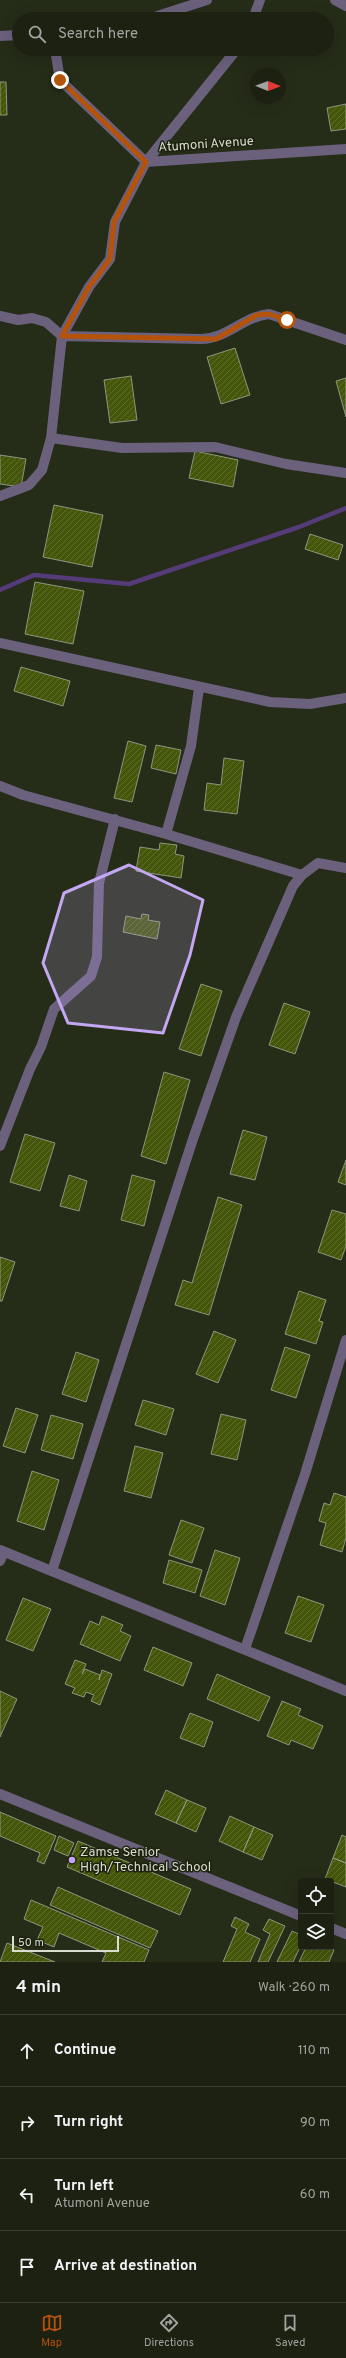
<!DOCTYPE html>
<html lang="en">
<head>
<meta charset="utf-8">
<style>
  body { margin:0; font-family:Overpass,sans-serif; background:#25291b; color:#f1f3f6 }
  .controls { position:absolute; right:12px; bottom:12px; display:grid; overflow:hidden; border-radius:4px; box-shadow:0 4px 16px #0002 }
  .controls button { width:36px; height:36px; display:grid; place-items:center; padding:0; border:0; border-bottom:1px solid #3a3e32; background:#1c2112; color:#f1f3f6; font:20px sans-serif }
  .compass { position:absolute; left:250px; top:68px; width:36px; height:36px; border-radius:50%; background:#1c2112; box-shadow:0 4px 16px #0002; rotate:91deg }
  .scale { position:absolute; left:12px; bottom:10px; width:107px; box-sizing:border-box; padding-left:4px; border:2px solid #d8ddd0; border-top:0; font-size:11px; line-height:14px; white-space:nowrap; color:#d8ddd0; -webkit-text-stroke:3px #1c220e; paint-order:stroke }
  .stop { position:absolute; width:12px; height:12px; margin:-9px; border:3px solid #b45309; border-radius:50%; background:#fff }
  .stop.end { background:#b45309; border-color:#fff; box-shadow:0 1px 4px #0008 }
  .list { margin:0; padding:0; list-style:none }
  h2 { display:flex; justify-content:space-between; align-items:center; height:52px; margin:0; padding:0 16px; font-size:17px }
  h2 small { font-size:13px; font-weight:400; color:#a0a39f }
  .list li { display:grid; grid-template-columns:26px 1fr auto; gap:12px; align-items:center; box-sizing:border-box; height:72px; padding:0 16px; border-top:1px solid #3a3e32 }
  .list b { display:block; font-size:15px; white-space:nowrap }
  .list p { margin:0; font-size:13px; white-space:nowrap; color:#a0a39f }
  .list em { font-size:13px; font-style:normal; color:#a0a39f }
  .icon { flex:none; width:22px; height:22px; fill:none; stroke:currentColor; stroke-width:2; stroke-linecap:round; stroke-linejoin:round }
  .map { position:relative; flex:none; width:346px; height:1962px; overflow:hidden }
  .search { position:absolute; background:#1c2112; box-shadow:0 4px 16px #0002; left:12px; right:12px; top:12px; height:44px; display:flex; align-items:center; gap:10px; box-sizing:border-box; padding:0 14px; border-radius:22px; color:#a0a39f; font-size:15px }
  .sheet { height:340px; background:#1c2112 }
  nav { display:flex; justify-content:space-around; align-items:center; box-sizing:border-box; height:56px; border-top:1px solid #3a3e32; background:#1c2112; font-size:11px; color:#a0a39f }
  nav a { display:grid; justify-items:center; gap:2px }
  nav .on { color:#b45309 }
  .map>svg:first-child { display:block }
</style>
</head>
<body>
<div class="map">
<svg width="346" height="1962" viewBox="0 0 346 1962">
  <defs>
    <pattern id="building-hatch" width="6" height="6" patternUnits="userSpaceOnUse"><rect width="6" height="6" fill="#435609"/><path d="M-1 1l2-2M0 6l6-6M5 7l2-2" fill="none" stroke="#5d6e2c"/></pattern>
  </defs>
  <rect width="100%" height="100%" fill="#252c18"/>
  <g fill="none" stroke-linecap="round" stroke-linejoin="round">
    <path stroke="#553c79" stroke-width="4.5" d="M0,590L34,575L129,584L299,527L346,508"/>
  </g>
  <path fill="url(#building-hatch)" stroke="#8d967e" d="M0,82H6L7,115H0Z
    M346,104V129L331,131L327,108Z
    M235,348L250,395L221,404L207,357Z
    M131,376L137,420L110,423L104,380Z
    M346,378V417L336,381Z
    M195,451L238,460L233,487L189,478Z
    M0,455L26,459L21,487L0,484Z
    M54,505L103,515L92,567L43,557Z
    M310,534L343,545L338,560L305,549Z
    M35,582L84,591L73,644L25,634Z
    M21,667L70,681L63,706L14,691Z
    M128,741L146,746L132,802L114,798Z
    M156,745L181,750L176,774L151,768Z
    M224,758L244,761L237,814L204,810L207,783L221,785Z
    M160,843L177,845L175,854L184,856L181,878L136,871L140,847L159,850Z
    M142,914L149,915L148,920L160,922L157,939L123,932L126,916L141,919Z
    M201,984L222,991L201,1056L179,1049Z
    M284,1003L310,1012L295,1054L269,1045Z
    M164,1072L190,1080L166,1164L141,1156Z
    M243,1130L267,1137L255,1180L230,1174Z
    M25,1134L55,1143L40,1191L10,1182Z
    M346,1160V1185L338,1182Z
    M69,1175L87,1181L79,1211L60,1206Z
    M132,1175L155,1181L144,1226L121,1220Z
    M218,1197L242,1205L209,1315L175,1305L183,1280L192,1283Z
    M332,1210L346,1214V1246L341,1260L318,1252Z
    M0,1257L15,1262L2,1301H0Z
    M299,1291L326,1300L319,1321L323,1322L316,1344L285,1334Z
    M214,1331L236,1340L218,1383L196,1374Z
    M285,1347L310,1355L296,1398L271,1390Z
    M76,1352L99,1360L86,1402L62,1394Z
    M143,1400L174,1409L166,1435L135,1425Z
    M16,1408L38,1415L25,1453L3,1446Z
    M221,1414L246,1420L237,1460L211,1454Z
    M51,1415L83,1424L73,1459L41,1450Z
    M135,1446L163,1453L151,1498L124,1491Z
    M32,1471L59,1480L44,1530L17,1521Z
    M334,1493L346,1497V1538L342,1552L320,1545L326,1523L319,1521L324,1503L330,1505Z
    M181,1520L204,1528L192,1563L169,1555Z
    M215,1550L240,1558L225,1605L200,1596Z
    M169,1560L202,1570L195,1593L163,1583Z
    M298,1596L324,1605L311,1642L285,1633Z
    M23,1598L51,1609L33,1651L6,1640Z
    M102,1616L123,1625L120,1631L131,1636L120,1661L80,1644L90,1621L99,1625Z
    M153,1647L192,1663L183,1686L144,1670Z
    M75,1660L86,1664L82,1674L85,1669L100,1675L99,1680L102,1670L112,1674L100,1705L91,1701L94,1695L86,1692L84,1697L72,1693L75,1688L65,1684Z
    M217,1674L270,1697L259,1721L207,1699Z
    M0,1691L17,1699L0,1737Z
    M282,1701L301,1709L298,1715L323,1726L313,1749L291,1740L289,1745L267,1736Z
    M190,1713L213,1722L204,1747L180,1738Z
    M166,1790L187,1800L176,1823L155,1814Z
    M187,1800L206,1808L196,1832L176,1823Z
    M0,1812L56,1836L44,1864L37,1861L40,1853L0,1836Z
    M230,1816L254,1827L243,1852L219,1841Z
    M254,1827L273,1835L262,1860L243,1852Z
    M342,1835L346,1837V1863L333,1858Z
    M59,1836L74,1843L68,1856L54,1850Z
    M78,1841L191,1889L180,1915L67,1867Z
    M333,1858L346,1863V1887L325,1879Z
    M58,1887L158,1931L150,1948L50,1905Z
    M31,1900L149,1950L144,1962H102L106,1953L59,1933L54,1947L37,1940L43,1927L24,1919Z
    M235,1917L249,1924L245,1932L260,1939L250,1962H223L237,1929L231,1926Z
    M269,1919L285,1926L268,1962H258L270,1934L263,1930Z
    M292,1931L301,1935V1945L293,1962H277Z
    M7,1943L55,1962H0Z
    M306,1947H327L334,1950L329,1962H299Z"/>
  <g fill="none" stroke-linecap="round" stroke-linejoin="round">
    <path stroke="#6b617d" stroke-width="10" d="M335,0L346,6
      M148,19L207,0
      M253,19L260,0
      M0,36L19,35
      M55,49L60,80L146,162L346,149
      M0,316L18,320L32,318L46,322L62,336L201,339C229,338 242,317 269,314L346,340
      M51,438L122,448L215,447L286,464L346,473
      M0,496L29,485L42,470L51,438L62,336L89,287L110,259L115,222L146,162L237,49
      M0,643L270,702L310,704L346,698
      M199,688L191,746L166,834L302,875
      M0,786L23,795L166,834
      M0,1146L30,1069L41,1047L54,1009L91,976L97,957L99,883L115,819
      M0,1550L346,1691
      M0,1561L4,1552
      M52,1571L193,1139L236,1017L293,886L302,875L318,863L346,868
      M245,1649L305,1474L346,1340
      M0,1794L301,1916
      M331,1928L346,1934"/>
  </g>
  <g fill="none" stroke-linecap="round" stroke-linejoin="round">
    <path stroke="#b45309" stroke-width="5" d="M60,80L146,162L114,222L110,259L89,287L62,336L216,339L257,315L269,314L287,320"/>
  </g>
  <path fill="#c3a7f2" fill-opacity="0.2" stroke="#c3a7f2" stroke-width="3" stroke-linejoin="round" d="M129,865L203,900L190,955L163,1033L68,1023L43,963L64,893Z"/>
  <circle fill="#c3a7f2" stroke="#1c220e" stroke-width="1.5" cx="72" cy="1860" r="4"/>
  <g text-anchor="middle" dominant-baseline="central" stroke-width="3" stroke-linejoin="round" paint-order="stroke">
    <g font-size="13" fill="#d8ddd0" stroke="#1c220e">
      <text transform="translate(206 145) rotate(-4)">Atumoni Avenue</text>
    </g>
    <g font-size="13" fill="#d8ddd0" stroke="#1c220e" text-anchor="start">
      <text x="80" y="1853">Zamse Senior<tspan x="80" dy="15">High/Technical School</tspan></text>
    </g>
  </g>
</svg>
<div class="controls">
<button><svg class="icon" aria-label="locate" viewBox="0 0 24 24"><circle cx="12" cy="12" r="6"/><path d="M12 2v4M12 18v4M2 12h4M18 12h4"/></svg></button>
<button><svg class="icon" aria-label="layers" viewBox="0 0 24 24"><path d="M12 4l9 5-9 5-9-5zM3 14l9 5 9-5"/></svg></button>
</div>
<svg class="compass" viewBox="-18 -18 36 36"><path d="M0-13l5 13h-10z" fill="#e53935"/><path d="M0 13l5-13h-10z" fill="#a0a39f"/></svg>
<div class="scale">50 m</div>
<div class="stop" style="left:287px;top:320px"></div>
<div class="stop end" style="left:60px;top:80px"></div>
<div class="search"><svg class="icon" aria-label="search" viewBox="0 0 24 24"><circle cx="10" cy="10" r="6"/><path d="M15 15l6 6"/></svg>Search here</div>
</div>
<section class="sheet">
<h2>4 min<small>Walk · 260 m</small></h2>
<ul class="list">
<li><svg class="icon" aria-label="ahead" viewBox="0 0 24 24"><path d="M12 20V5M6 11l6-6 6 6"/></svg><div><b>Continue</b></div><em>110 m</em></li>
<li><svg class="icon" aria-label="right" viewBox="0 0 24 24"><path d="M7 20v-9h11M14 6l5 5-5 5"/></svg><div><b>Turn right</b></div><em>90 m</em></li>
<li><svg class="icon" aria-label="left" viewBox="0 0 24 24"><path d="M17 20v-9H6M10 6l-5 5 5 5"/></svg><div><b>Turn left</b><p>Atumoni Avenue</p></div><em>60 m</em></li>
<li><svg class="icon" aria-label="arrive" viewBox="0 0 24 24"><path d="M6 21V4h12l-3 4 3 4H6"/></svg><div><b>Arrive at destination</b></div></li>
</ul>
</section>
<nav>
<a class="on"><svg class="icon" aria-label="map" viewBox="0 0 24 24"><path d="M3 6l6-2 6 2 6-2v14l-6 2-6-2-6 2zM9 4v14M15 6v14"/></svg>Map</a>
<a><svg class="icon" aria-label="directions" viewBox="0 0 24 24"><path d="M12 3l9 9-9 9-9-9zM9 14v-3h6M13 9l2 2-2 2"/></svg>Directions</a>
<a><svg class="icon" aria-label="saved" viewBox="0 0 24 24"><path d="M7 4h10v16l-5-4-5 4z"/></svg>Saved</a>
</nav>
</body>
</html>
